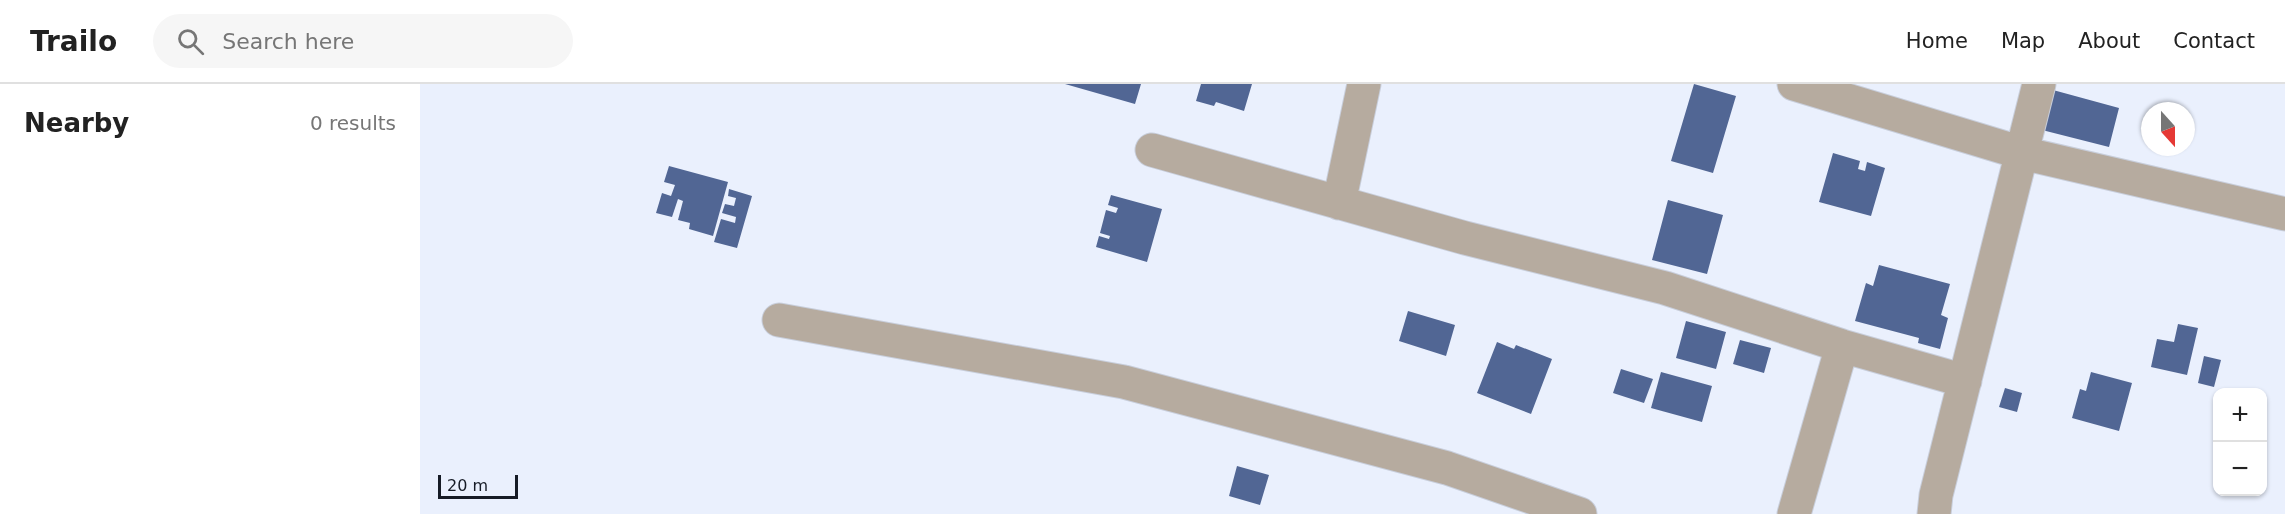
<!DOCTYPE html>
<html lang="en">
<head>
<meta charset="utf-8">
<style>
  body { margin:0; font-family:"DejaVu Sans",sans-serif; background:#f6f6f6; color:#222 }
  .controls { position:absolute; right:18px; bottom:18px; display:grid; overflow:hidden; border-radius:12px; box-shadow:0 2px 4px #0004 }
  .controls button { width:54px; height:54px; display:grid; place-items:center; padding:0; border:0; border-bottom:2px solid #e0e0e0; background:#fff; color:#222; font:30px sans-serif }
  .compass { position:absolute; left:1721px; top:18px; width:54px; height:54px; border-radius:50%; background:#fff; box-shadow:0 2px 4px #0004; rotate:159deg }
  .scale { position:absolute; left:18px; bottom:15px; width:80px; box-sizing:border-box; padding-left:6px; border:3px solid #161b26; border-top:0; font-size:16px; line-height:21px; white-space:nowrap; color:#161b26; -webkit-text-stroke:4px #eaf0fd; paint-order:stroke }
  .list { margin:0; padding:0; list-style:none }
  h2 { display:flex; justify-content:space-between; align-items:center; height:78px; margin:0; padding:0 24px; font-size:26px }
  h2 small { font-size:20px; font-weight:400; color:#767676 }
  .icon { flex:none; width:33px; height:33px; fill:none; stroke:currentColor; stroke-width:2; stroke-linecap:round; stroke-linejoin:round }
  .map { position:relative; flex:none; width:1865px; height:430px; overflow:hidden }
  header { display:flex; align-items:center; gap:36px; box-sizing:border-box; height:84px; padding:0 30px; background:#fff; border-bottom:2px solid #e0e0e0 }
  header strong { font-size:28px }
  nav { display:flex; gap:33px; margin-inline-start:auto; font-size:21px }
  .search { width:420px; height:54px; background:#f6f6f6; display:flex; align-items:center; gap:15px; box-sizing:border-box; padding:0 21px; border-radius:33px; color:#767676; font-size:22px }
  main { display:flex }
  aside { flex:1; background:#fff }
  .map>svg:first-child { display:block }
</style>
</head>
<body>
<header>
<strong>Trailo</strong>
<div class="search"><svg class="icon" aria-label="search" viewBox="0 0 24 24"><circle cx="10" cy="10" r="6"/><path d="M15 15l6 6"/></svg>Search here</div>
<nav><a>Home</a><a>Map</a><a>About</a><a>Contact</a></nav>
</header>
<main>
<aside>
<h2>Nearby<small>0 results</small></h2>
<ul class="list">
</ul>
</aside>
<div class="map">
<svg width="1865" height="430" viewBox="0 0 1865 430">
  <rect width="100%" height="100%" fill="#eaf0fd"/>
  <path fill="#516694" d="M645,0H721L715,20Z
    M781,0H832L824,27L796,18L794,22L776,17Z
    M1274,0L1316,12L1293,89L1251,77Z
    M1633,6L1699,24L1689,63L1622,46Z
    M1413,69L1440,77L1438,85L1445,87L1447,78L1465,84L1451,132L1399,118Z
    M249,82L308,98L293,152L269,145L270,139L258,136L263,117L258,115L252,133L236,129L242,109L251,112L255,101L244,98Z
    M309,105L332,112L317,164L294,158L301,135L315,139L316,133L302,129L305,120L314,122L316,114L308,112Z
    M691,111L742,125L727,178L676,163L679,152L689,155L690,152L680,149L686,126L696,129L698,124L688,121Z
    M1248,116L1303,131L1287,190L1232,176Z
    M1459,181L1530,200L1521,231L1528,234L1520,265L1498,259L1499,254L1435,237L1446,199L1453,202Z
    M988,227L1035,241L1026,272L979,257Z
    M1266,237L1306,248L1296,285L1256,274Z
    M1758,240L1778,244L1767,291L1731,283L1737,255L1754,258Z
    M1320,256L1351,264L1344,289L1313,280Z
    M1077,258L1094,265L1096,261L1132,275L1111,330L1057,309Z
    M1784,272L1801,276L1794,303L1778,299Z
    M1201,285L1233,295L1224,319L1193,309Z
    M1241,288L1292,302L1282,338L1231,324Z
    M1671,288L1712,299L1699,347L1652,334L1660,305L1666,307Z
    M1585,304L1602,309L1597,328L1579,323Z
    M817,382L849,391L840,421L809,412Z"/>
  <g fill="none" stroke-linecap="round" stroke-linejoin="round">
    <g stroke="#c8cedb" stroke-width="35">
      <path id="minor" d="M1374,0L1602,69L1865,130
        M732,66L1045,154L1245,204L1422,262L1545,297
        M919,119L944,0
        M359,236L704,298L1027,384L1160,430
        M1374,430L1422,262
        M1514,430L1516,411L1619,0"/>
    </g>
    <use href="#minor" stroke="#b6ab9f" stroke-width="33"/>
  </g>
</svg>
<div class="controls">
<button>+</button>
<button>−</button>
</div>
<svg class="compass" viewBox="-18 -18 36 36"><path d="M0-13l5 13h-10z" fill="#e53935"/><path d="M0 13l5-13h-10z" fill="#767676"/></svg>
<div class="scale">20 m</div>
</div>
</main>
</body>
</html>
